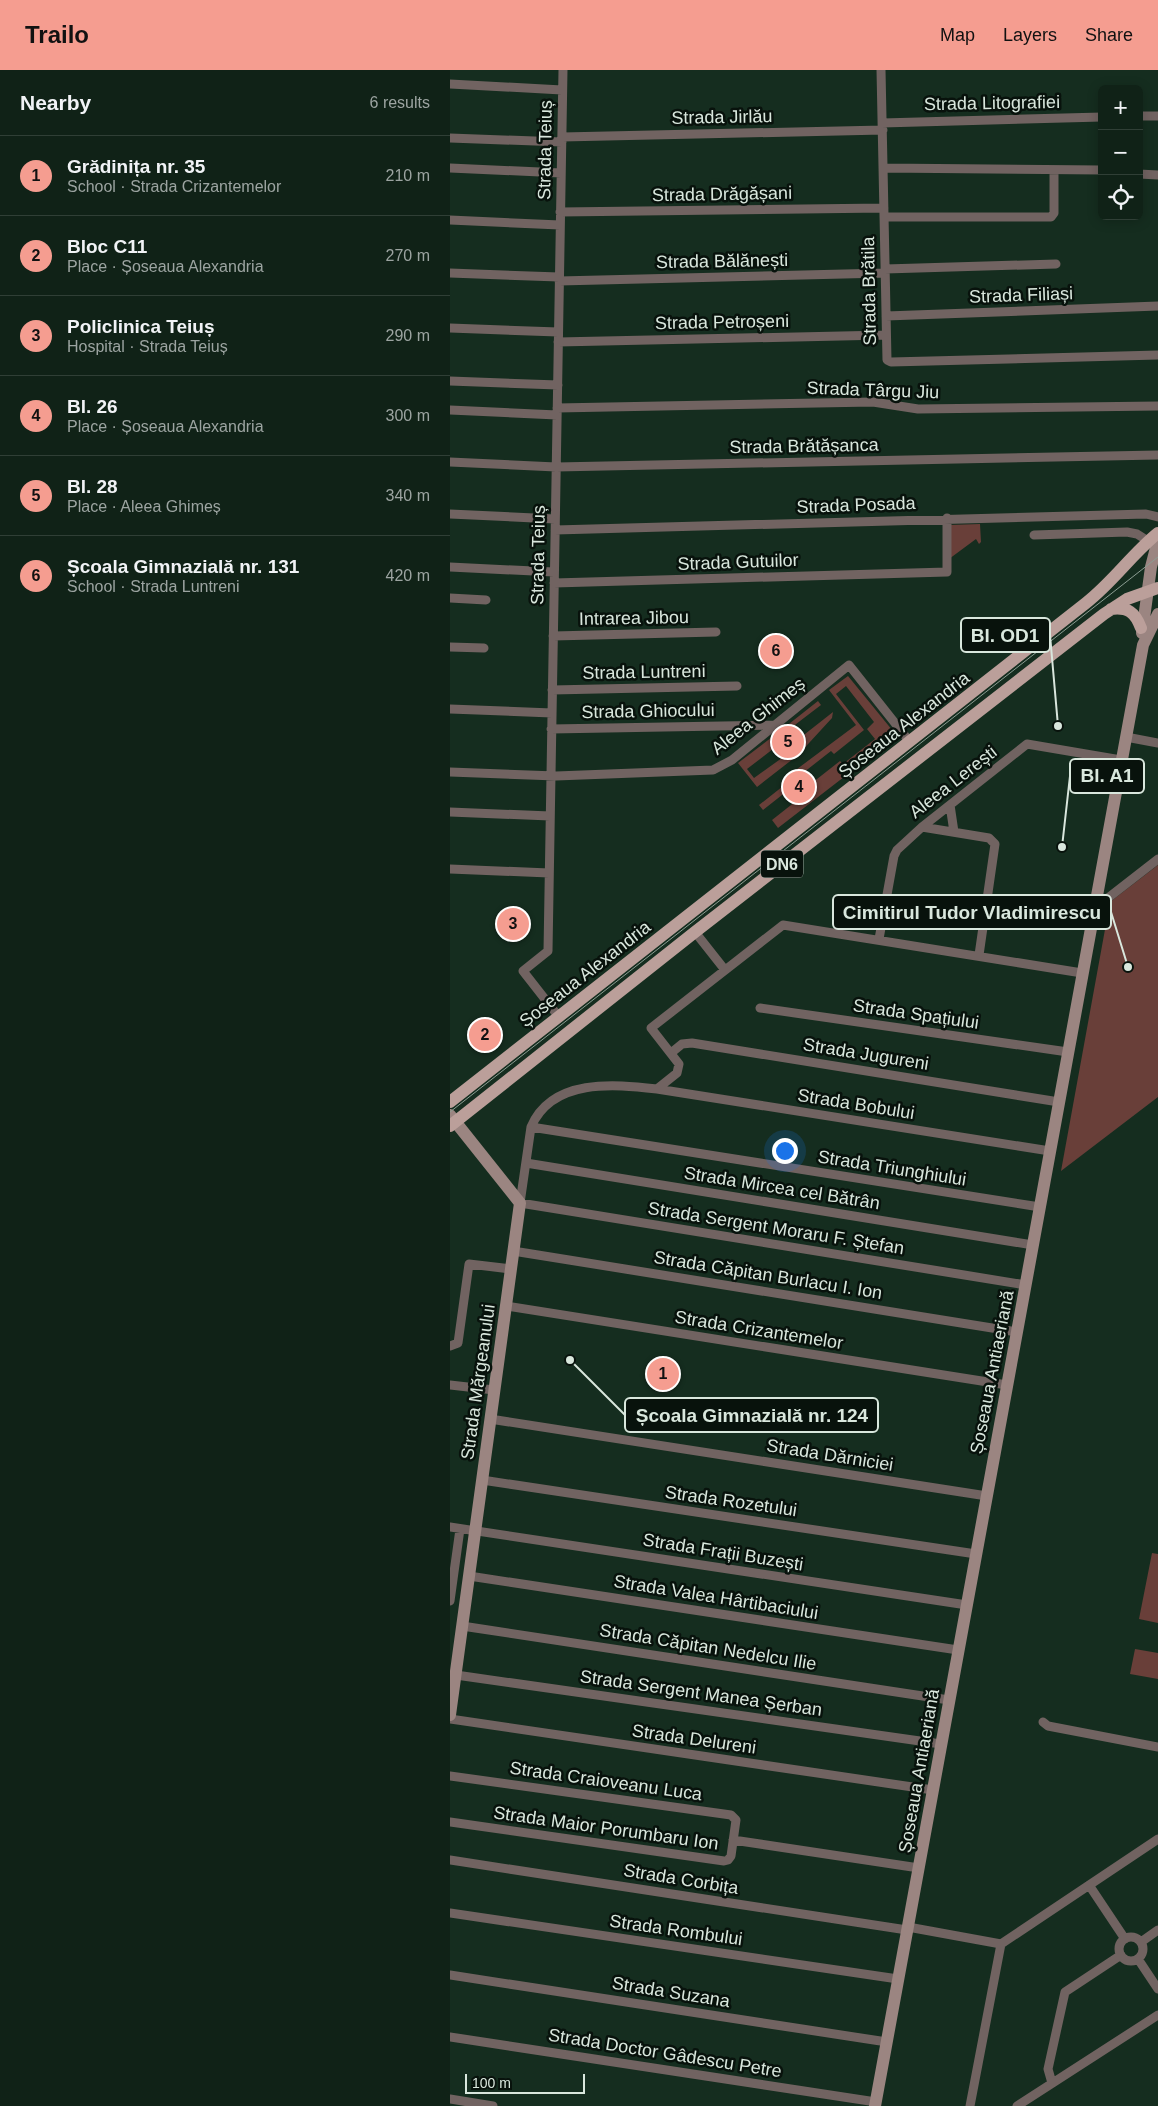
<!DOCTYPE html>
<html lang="en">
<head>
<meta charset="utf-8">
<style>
  body { margin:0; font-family:Helvetica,sans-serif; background:#1e2f24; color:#f1f3f6 }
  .controls { position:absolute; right:15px; top:15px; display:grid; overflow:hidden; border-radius:8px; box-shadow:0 2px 12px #0003 }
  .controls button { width:45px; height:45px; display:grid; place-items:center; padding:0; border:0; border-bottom:1px solid #303f36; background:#102217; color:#f1f3f6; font:25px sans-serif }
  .scale { position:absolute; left:15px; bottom:12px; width:120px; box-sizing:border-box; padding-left:5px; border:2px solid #d9e7dd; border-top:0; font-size:14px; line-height:18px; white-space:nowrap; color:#d9e7dd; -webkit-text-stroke:4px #08120c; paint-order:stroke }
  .you { position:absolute; left:334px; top:1080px; width:18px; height:18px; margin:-12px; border:4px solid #fff; border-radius:50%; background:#1a73e8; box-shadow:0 0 0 8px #1a73e833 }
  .badge { display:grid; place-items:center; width:32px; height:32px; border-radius:50%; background:#f59d90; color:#111; font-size:16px; font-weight:700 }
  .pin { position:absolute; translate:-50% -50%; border:2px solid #fff; box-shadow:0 1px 5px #0006 }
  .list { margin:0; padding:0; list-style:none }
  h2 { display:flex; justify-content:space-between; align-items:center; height:65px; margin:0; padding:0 20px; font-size:21px }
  h2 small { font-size:16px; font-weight:400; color:#9ca4a1 }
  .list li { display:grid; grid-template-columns:32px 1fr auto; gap:15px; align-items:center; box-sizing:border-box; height:80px; padding:0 20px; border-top:1px solid #303f36 }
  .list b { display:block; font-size:19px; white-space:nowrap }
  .list p { margin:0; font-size:16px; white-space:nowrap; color:#9ca4a1 }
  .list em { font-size:16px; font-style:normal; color:#9ca4a1 }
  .icon { flex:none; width:28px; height:28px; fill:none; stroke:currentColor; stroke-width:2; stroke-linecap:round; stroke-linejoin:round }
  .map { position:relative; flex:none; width:708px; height:2036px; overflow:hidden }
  header { display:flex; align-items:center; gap:30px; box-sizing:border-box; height:70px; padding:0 25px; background:#f59d90; color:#111 }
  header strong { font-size:24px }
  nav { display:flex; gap:28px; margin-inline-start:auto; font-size:18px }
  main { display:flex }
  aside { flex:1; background:#102217 }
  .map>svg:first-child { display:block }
</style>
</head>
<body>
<header>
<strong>Trailo</strong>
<nav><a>Map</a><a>Layers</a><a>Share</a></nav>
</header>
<main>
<aside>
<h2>Nearby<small>6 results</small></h2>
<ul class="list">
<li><span class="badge">1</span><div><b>Grădinița nr. 35</b><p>School · Strada Crizantemelor</p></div><em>210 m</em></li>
<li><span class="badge">2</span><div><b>Bloc C11</b><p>Place · Șoseaua Alexandria</p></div><em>270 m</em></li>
<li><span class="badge">3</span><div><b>Policlinica Teiuș</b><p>Hospital · Strada Teiuș</p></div><em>290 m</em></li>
<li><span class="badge">4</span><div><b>Bl. 26</b><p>Place · Șoseaua Alexandria</p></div><em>300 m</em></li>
<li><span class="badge">5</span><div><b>Bl. 28</b><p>Place · Aleea Ghimeș</p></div><em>340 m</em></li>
<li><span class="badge">6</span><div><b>Școala Gimnazială nr. 131</b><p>School · Strada Luntreni</p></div><em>420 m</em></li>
</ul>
</aside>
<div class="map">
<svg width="708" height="2036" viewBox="0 0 708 2036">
  <rect width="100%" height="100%" fill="#152d1f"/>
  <path fill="#693f39" d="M530,454L531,472L529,474L526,469L499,489V455Z
    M398,606L447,666L328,758L322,750L355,724L353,720L390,691L393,694L425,669L417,659L424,652L396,616L386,624L414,660L384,684L381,681L344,710L346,714L313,740L309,735L342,709L339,705L406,655L379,620Z
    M368,631L371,635L333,664L336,669L297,699L304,708L343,680L341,675L383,642L382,648L348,685L307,717L288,693L326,664L323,659L326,656L330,661Z
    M708,795V1027L611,1101L660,832Z
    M702,1483L708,1484V1553L689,1549Z
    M685,1579L708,1583V1609L680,1604Z"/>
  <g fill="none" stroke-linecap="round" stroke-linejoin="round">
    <path stroke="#716361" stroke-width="9" d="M431,0L437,290L441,292L708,285
      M0,14L112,20
      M689,46H708
      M432,53L652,47
      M112,67L433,60
      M0,68L112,72
      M0,98L111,103
      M433,98L652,100
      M689,104L708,105
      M110,142L434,138
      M434,147H601L604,143V100
      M0,150L110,155
      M435,199L606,194
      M0,203L109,207
      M109,211L435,203
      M436,246L708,236
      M0,258L108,262
      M108,272L436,265
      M0,311L108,315
      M107,338L423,332L468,339L708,336
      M0,340L107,345
      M0,392L106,397L708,385
      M0,444L105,449
      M105,460L696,444L708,447
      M584,465L677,462L687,464L698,471
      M0,497L104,502
      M104,513L497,502V448
      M0,528L36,530
      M103,566L266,562
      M0,577L34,578
      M102,620L287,616
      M0,639L102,643
      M101,659L325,655
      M676,667L708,673
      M0,702L106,706L263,700L282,690L399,595L460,672
      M500,735L504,762
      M0,742L100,746
      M472,757L539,768L545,774L529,885
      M0,799L99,803
      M645,838L708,789
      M245,862L275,900
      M429,869L444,786L447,780L472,757L577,674L671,690
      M310,938L618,982
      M109,947L73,901L98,881L113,0
      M221,983L232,974L242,973L609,1032
      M207,1019L600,1081
      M81,1057L590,1137
      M76,1093L583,1175
      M63,1181L567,1262
      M576,1215L70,1133L81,1057C102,1008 164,1014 207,1019L227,1003L229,994L201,958L333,855L632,903
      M56,1236L557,1315
      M0,1276L8,1273L19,1194L61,1199
      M0,1315L44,1320
      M40,1349L537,1426
      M32,1410L526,1484
      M0,1457L517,1535
      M19,1506L508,1580
      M0,1531L10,1459
      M12,1556L499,1630
      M6,1605L491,1674
      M0,1649L483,1720
      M593,1652L598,1656L708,1677
      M0,1706L281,1745L286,1750L281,1786L278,1790L274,1791L0,1752
      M283,1770L469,1798
      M0,1790L457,1860
      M639,1815L675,1869
      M0,1843L448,1909
      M458,1857L551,1874
      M669 1879a12 12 0 1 1 24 0a12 12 0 1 1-24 0Z
      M691,1872L708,1860
      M688,1889L708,1919
      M0,1905L437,1972
      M0,1967L426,2032
      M602,2013L598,1999L615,1922L671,1885
      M0,2029L43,2036
      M520,2036L551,1874L708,1769
      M567,2036L708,1945"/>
    <path stroke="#9b8581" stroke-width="12" d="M692,563L701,497L708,470
      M0,1045L70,1133L0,1645
      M425,2036L693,575L708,544"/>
    <path stroke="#bb9f9a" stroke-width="12" d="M661,539C678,537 685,542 691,558
      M0,1032L636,533C663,512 682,484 708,463
      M0,1056L245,862L654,544L677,529L708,518"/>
    <path stroke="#8b9d92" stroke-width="1" d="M0,1042L708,487"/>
  </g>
  <g text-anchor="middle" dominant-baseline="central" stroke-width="5" stroke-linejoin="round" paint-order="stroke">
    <rect fill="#08120c" stroke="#9aa79e" stroke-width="1" x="311" y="780.5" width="42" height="27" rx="4"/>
    <g font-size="16" font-weight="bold" fill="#d9e7dd">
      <text x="332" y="794">DN6</text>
    </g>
    <g font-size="18" fill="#d9e7dd" stroke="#08120c">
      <text transform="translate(542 33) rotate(-1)">Strada Litografiei</text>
      <text transform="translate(272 47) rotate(-1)">Strada Jirlău</text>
      <text transform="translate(95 80) rotate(-89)">Strada Teiuș</text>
      <text transform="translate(272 124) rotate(-1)">Strada Drăgășani</text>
      <text transform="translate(272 191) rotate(-1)">Strada Bălănești</text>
      <text transform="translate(419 221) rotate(-91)">Strada Brătila</text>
      <text transform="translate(571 225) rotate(-2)">Strada Filiași</text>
      <text transform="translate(272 252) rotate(-1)">Strada Petroșeni</text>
      <text transform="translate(423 320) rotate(2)">Strada Târgu Jiu</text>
      <text transform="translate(354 376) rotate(-1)">Strada Brătășanca</text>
      <text transform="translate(406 435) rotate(-2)">Strada Posada</text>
      <text transform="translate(88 485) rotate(-89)">Strada Teiuș</text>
      <text transform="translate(288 492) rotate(-2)">Strada Gutuilor</text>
      <text transform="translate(184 548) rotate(-1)">Intrarea Jibou</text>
      <text transform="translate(194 602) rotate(-1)">Strada Luntreni</text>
      <text transform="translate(198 641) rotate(-1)">Strada Ghiocului</text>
      <text transform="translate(308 646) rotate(-38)">Aleea Ghimeș</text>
      <text transform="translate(454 655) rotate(-38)">Șoseaua Alexandria</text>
      <text transform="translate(503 712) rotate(-38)">Aleea Lerești</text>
      <text transform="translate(135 904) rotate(-38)">Șoseaua Alexandria</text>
      <text transform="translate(466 944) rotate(8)">Strada Spațiului</text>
      <text transform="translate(416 984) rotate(9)">Strada Jugureni</text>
      <text transform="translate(406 1034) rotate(9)">Strada Bobului</text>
      <text transform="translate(442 1098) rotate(9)">Strada Triunghiului</text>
      <text transform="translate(332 1118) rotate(9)">Strada Mircea cel Bătrân</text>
      <text transform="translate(326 1158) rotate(9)">Strada Sergent Moraru F. Ștefan</text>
      <text transform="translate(318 1205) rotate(9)">Strada Căpitan Burlacu I. Ion</text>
      <text transform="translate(309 1260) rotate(9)">Strada Crizantemelor</text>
      <text transform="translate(542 1302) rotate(-79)">Șoseaua Antiaeriană</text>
      <text transform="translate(28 1312) rotate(-82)">Strada Mărgeanului</text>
      <text transform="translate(380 1385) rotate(9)">Strada Dărniciei</text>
      <text transform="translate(281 1431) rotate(8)">Strada Rozetului</text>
      <text transform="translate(273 1482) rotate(9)">Strada Frații Buzești</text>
      <text transform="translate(266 1527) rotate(9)">Strada Valea Hârtibaciului</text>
      <text transform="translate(258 1577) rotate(9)">Strada Căpitan Nedelcu Ilie</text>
      <text transform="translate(251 1623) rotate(8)">Strada Sergent Manea Șerban</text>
      <text transform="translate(244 1669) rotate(8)">Strada Delureni</text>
      <text transform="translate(469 1701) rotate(-80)">Șoseaua Antiaeriană</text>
      <text transform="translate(156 1711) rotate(8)">Strada Craioveanu Luca</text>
      <text transform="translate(156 1758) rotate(8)">Strada Maior Porumbaru Ion</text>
      <text transform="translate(231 1809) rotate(9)">Strada Corbița</text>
      <text transform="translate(226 1860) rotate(8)">Strada Rombului</text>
      <text transform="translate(221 1922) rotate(9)">Strada Suzana</text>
      <text transform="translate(215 1983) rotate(9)">Strada Doctor Gâdescu Petre</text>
    </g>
  </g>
  <path fill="none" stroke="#d9e7dd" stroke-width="2" d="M608 656L600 565M612 777L620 706M678 897L661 842M120 1290L175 1345"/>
  <g fill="#d9e7dd" stroke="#08120c" stroke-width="2">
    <circle cx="608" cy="656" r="5"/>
    <circle cx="612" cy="777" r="5"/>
    <circle cx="678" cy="897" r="5"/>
    <circle cx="120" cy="1290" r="5"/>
  </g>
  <g fill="#08120c" stroke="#d9e7dd" stroke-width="2">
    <rect x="511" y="548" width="89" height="34" rx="5"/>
    <rect x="620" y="689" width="74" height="34" rx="5"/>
    <rect x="383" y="825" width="278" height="34" rx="5"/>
    <rect x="175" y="1328" width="253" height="34" rx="5"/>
  </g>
  <g font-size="19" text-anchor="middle" font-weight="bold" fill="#d9e7dd">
    <text x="555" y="572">Bl. OD1</text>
    <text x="657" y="712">Bl. A1</text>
    <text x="522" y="849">Cimitirul Tudor Vladimirescu</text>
    <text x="302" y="1352">Școala Gimnazială nr. 124</text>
  </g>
</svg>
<div class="controls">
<button>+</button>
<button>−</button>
<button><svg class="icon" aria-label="locate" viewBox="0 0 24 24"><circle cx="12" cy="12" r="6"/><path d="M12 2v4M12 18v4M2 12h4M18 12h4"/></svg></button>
</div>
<div class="scale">100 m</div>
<div class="you"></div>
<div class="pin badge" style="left:213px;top:1304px">1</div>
<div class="pin badge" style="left:35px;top:965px">2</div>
<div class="pin badge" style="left:63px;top:854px">3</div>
<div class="pin badge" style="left:349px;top:717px">4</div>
<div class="pin badge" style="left:338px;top:672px">5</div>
<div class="pin badge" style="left:326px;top:581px">6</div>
</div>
</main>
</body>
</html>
